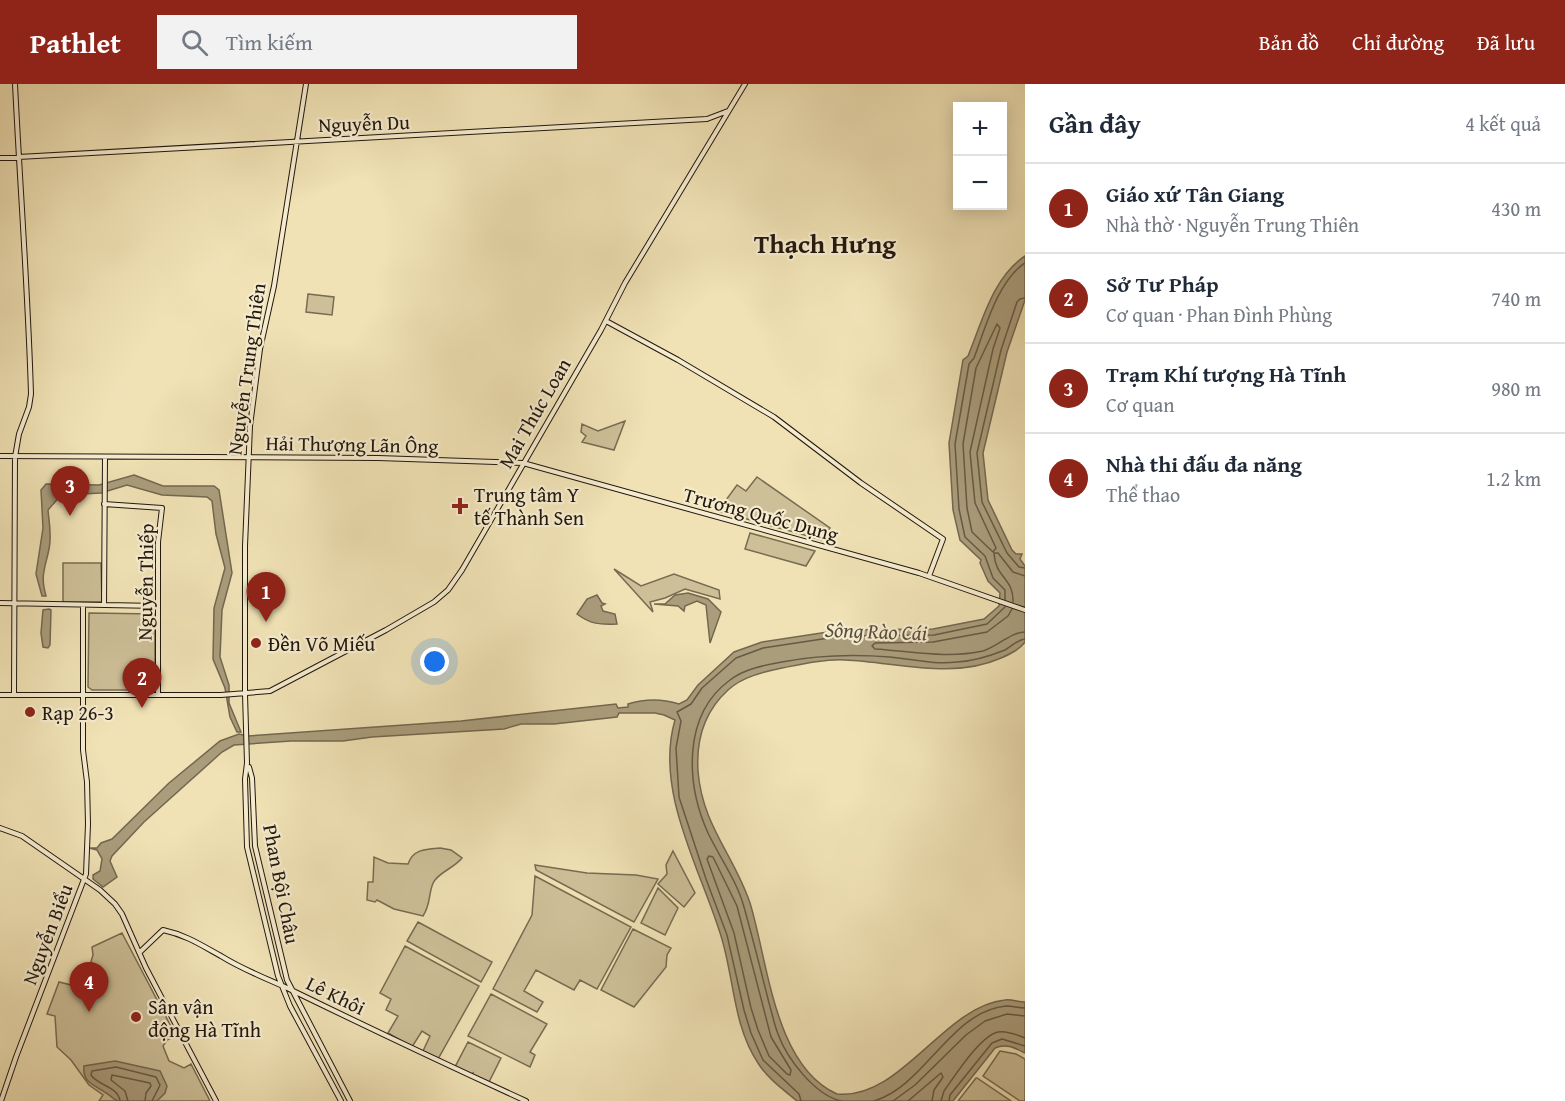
<!DOCTYPE html>
<html lang="vi">
<head>
<meta charset="utf-8">
<style>
  body { margin:0; font-family:"Gentium Book Plus",serif; background:#f2f2f3; color:#1f2937 }
  .controls { position:absolute; right:18px; top:18px; display:grid; overflow:hidden; border-radius:0px; box-shadow:0 3px 15px #0003 }
  .controls button { width:54px; height:54px; display:grid; place-items:center; padding:0; border:0; border-bottom:2px solid #e0e1e3; background:#fff; color:#1f2937; font:30px sans-serif }
  .you { position:absolute; left:435px; top:578px; width:21px; height:21px; margin:-15px; border:4px solid #fff; border-radius:50%; background:#1a73e8; box-shadow:0 0 0 9px #1a73e833 }
  .badge { display:grid; place-items:center; width:39px; height:39px; border-radius:50%; background:#8f2418; color:#fff; font-size:20px; font-weight:700 }
  .pin { position:absolute; translate:-50% -50px; filter:drop-shadow(0 2px 3px #0008) }
  .pin::after { content:''; position:absolute; top:32px; width:21px; height:18px; background:inherit; clip-path:polygon(0 0,100% 0,50% 100%) }
  .list { margin:0; padding:0; list-style:none }
  h2 { display:flex; justify-content:space-between; align-items:center; height:78px; margin:0; padding:0 24px; font-size:26px }
  h2 small { font-size:20px; font-weight:400; color:#747a83 }
  .list li { display:grid; grid-template-columns:39px 1fr auto; gap:18px; align-items:center; box-sizing:border-box; height:90px; padding:0 24px; border-top:2px solid #e0e1e3 }
  .list b { display:block; font-size:22px; white-space:nowrap }
  .list p { margin:0; font-size:20px; white-space:nowrap; color:#747a83 }
  .list em { font-size:20px; font-style:normal; color:#747a83 }
  .icon { flex:none; width:33px; height:33px; fill:none; stroke:currentColor; stroke-width:2; stroke-linecap:round; stroke-linejoin:round }
  .map { position:relative; flex:none; width:1025px; height:1017px; overflow:hidden }
  header { display:flex; align-items:center; gap:36px; box-sizing:border-box; height:84px; padding:0 30px; background:#8f2418; color:#fff }
  header strong { font-size:28px }
  nav { display:flex; gap:33px; margin-inline-start:auto; font-size:21px }
  .search { width:420px; height:54px; background:#f2f2f3; display:flex; align-items:center; gap:15px; box-sizing:border-box; padding:0 21px; border-radius:0px; color:#747a83; font-size:22px }
  main { display:flex }
  aside { flex:1; background:#fff }
  .map>svg:first-child { display:block }
</style>
</head>
<body>
<header>
<strong>Pathlet</strong>
<div class="search"><svg class="icon" aria-label="search" viewBox="0 0 24 24"><circle cx="10" cy="10" r="6"/><path d="M15 15l6 6"/></svg>Tìm kiếm</div>
<nav><a>Bản đồ</a><a>Chỉ đường</a><a>Đã lưu</a></nav>
</header>
<main>
<div class="map">
<svg width="1025" height="1017" viewBox="0 0 1025 1017">
  <rect width="100%" height="100%" fill="#f0e2b5"/>
  <filter id="stains"><feTurbulence type="fractalNoise" baseFrequency=".00333" numOctaves="4"/><feColorMatrix values="0 0 0 0 .2 0 0 0 0 .09 0 0 0 0 .02 0 0 0 .5 -.17"/></filter>
  <radialGradient id="worn" r=".72"><stop offset=".6" stop-color="#630" stop-opacity="0"/><stop offset="1" stop-color="#630" stop-opacity=".3"/></radialGradient>
  <path fill="#cdbf98" stroke="#776b52" stroke-width="1.5" d="M308,210L334,213L332,231L306,228Z
    M625,337L614,366L582,358L586,352L581,348L582,340L598,347Z
    M757,393L830,444L822,456L718,427L737,401L746,407Z
    M750,449L815,467L806,482L745,465Z
    M63,479H101L102,518H63Z
    M614,485L641,502L674,490L719,506L720,515L685,505L665,514L650,518L653,528Z
    M89,529L155,530V606H92L88,603Z
    M440,764L451,766L462,774C455,783 442,787 435,796C428,804 432,819 423,832L394,825L377,816L375,818L367,816L368,798H373L374,773L388,779L408,780C413,765 426,765 440,764Z
    M673,767L695,809L684,823L658,800L667,790L666,781Z
    M535,781L587,789L636,791L658,795L634,838L536,786Z
    M535,792L631,843L597,905L580,896L574,906L536,886L524,907L543,918L537,928L493,905L532,831Z
    M658,804L678,824L665,851L641,839Z
    M418,838L492,878L481,898L407,857Z
    M633,845L671,864L667,871L666,883L634,923L601,906Z
    M122,849L176,952L167,956L163,962L169,977L184,984L191,980L210,1017H99L103,1011L89,1001L71,976L57,963L55,932L47,930L59,898L83,904L93,871L92,863Z
    M405,862L479,902L438,975L423,967L430,952L422,947L412,963L388,949L398,932L386,926L391,915L380,909Z
    M491,910L547,940L530,968L535,971L530,983L468,952Z
    M468,958L501,974L488,1000L472,992L473,989L471,990L455,983Z
    M1000,967L1016,970L1025,975V1017H1020L983,992Z
    M976,994H977L1011,1017H958Z"/>
  <path fill="#aa9d7c" stroke="#736750" stroke-width="1.5" d="M1025,172V216L1007,268L983,369L988,416L1012,466L1016,470H1022L1020,475L1025,482V558C1019,566 1010,570 1001,574C952,596 896,578 845,576C824,575 802,580 782,584C763,588 742,593 728,606C705,627 696,656 698,687C702,741 734,771 750,819C768,877 774,982 837,1010C900,1017 944,922 1005,916C1011,915 1019,918 1025,918V969C1015,964 1006,959 995,964L953,1017H797C784,1006 767,994 758,979C733,942 734,893 721,852C701,786 654,707 675,636L664,631L655,629H619L617,633L554,640H521L504,645L372,653L343,657H291L234,661L222,668L144,738L112,772L110,777L117,793L103,803L93,795V791L100,787L102,775L97,766L89,764H97L101,759L112,755L169,699L220,657L239,650L248,652L461,637L616,620L618,624L628,623V620C644,615 663,615 679,620L687,616L698,601L734,568L762,558L841,546L933,545L984,535L999,522L1000,509L988,497L980,479L981,476L960,456L953,426L949,359L963,276L968,272C982,238 993,193 1025,172Z
    M134,391L163,402H214L219,406L232,489L222,526L220,573L229,601V619L241,648H237L230,633L225,604L213,575L214,524L225,484L216,450L212,417L207,413L162,411L127,401L101,409L61,411L48,426C49,438 52,452 49,465C45,485 40,491 46,512H42L36,490L43,444L41,406L46,400L99,401Z
    M688,509L708,515L721,528L710,559L706,521L697,517L685,522L684,527L678,522L654,520H665L675,511Z
    M597,511L602,519L605,520L601,522L603,527L615,530L617,540C600,541 590,540 577,530L587,515Z
    M49,525L51,526L50,561L48,564L43,563L41,549L43,526Z
    M115,977L160,987L167,1002L165,1009L157,1017C147,1017 127,1017 118,1017C114,1016 110,1011 106,1009C95,1001 82,999 84,982Z"/>
  <g fill="none" stroke-linecap="round" stroke-linejoin="round">
    <path stroke="#665a44" stroke-width="1.5" d="M1025,214L1020,215L1017,218L1001,266L977,369L982,418L1007,469L1019,483L1025,484
      M997,240L1000,244L993,265L970,368L975,419L996,464L993,468L972,448L967,424L963,360L976,284Z
      M1005,516V506L993,494L985,472L965,453L959,425L955,360L969,280L974,274C985,245 998,196 1025,179
      M1013,518C1014,494 995,494 994,469H998L1013,488L1025,492
      M1012,525L1008,532L987,548L933,558L875,559L872,562L875,565C911,567 946,575 983,567C997,563 1011,548 1025,548
      M709,772L713,773L737,822L771,953L791,986L790,991L787,990L769,972L758,946L751,924L734,849L707,775Z
      M120,1017C118,1002 98,1002 91,991L92,987L116,983L156,993L160,1001L152,1017
      M128,1017L125,1007L111,996L112,991L150,999L151,1002L146,1009L145,1017
      M801,1017L799,1010L763,976L751,949L744,926L727,851L706,795L679,713L676,664L681,637L677,628L691,620L702,604L736,574L763,564L842,552L934,551L987,540L1005,523
      M841,1017C815,1011 787,975 778,950C774,940 772,929 769,919C761,887 753,855 744,823C737,797 720,774 708,749C686,700 682,631 730,596C744,585 765,581 782,578C818,571 852,570 890,573C912,575 935,581 957,578C975,577 990,572 1005,566C1012,562 1017,556 1025,555
      M874,1017C925,1002 951,927 1006,922C1012,922 1019,924 1025,924
      M893,1017L915,1001L966,951L985,937L1007,930L1025,932
      M908,1017L941,989L943,993L934,1006L932,1017
      M941,1017L944,1007C955,992 980,952 998,948C1007,946 1017,951 1025,954
      M949,1017L950,1011L992,959L1002,955L1025,962"/>
    <g stroke="#21170d" stroke-width="6">
      <path id="secondary" d="M306,0L274,202L260,265L250,342L245,462V610L247,679L245,695L247,763L278,892L290,922L341,1017
        M0,74L707,35L728,27
        M606,237L678,276L774,333L861,399L943,455L929,492
        M0,372L378,374L523,379L919,489L1025,526
        M104,420L162,424L158,458V610
        M0,519L158,522
        M104,521L105,373
        M0,611H221L270,607L386,546L434,518L448,506L462,486L601,246L625,199L745,0
        M14,611L15,373L19,350L29,323L31,310C28,207 20,103 15,0
        M249,683L252,694L255,762L287,896L350,1017
        M0,744L22,752L100,806L115,820L122,830L146,884L216,1017
        M140,868L163,846C186,851 201,861 221,872C240,884 262,893 283,902C363,941 445,980 526,1017
        M1,1017L16,973L86,790L88,740L87,698L83,666V521"/>
    </g>
    <use href="#secondary" stroke="#f5eccf" stroke-width="4"/>
  </g>
  <g fill="#8f2418" stroke="#f5eccf" stroke-width="2">
    <path d="M457 413h6v6h6v6h-6v6h-6v-6h-6v-6h6z"/>
    <circle cx="256" cy="559" r="6"/>
    <circle cx="30" cy="628" r="6"/>
    <circle cx="136" cy="933" r="6"/>
  </g>
  <g text-anchor="middle" dominant-baseline="central" stroke-width="4.5" stroke-linejoin="round" paint-order="stroke">
    <g font-size="20" fill="#21170d" stroke="#f5eccf">
      <text transform="translate(364 39) rotate(-2)">Nguyễn Du</text>
      <text transform="translate(246 285) rotate(-82)">Nguyễn Trung Thiên</text>
      <text transform="translate(534 329) rotate(-60)">Mai Thúc Loan</text>
      <text transform="translate(352 360) rotate(1)">Hải Thượng Lãn Ông</text>
      <text transform="translate(761 430) rotate(15)">Trương Quốc Dụng</text>
      <text transform="translate(145 498) rotate(-89)">Nguyễn Thiếp</text>
      <text transform="translate(282 800) rotate(79)">Phan Bội Châu</text>
      <text transform="translate(47 850) rotate(-69)">Nguyễn Biểu</text>
      <text transform="translate(336 911) rotate(26)">Lê Khôi</text>
    </g>
    <g font-size="20" fill="#21170d" stroke="#f5eccf" text-anchor="start">
      <text x="474" y="410">Trung tâm Y<tspan x="474" dy="23">tế Thành Sen</tspan></text>
      <text x="268" y="559">Đền Võ Miếu</text>
      <text x="42" y="628">Rạp 26-3</text>
      <text x="148" y="922">Sân vận<tspan x="148" dy="23">động Hà Tĩnh</tspan></text>
    </g>
    <g font-size="21" font-style="italic" fill="#584d39" stroke="#f5eccf">
      <text transform="translate(876 547) rotate(2)">Sông Rào Cái</text>
    </g>
    <g font-size="26" font-weight="bold" fill="#21170d" stroke="#f5eccf">
      <text x="825" y="159">Thạch Hưng</text>
    </g>
  </g>
  <rect width="100%" height="100%" filter="url(#stains)"/>
  <rect width="100%" height="100%" fill="url(#worn)"/>
</svg>
<div class="controls">
<button>+</button>
<button>−</button>
</div>
<div class="you"></div>
<div class="pin badge" style="left:266px;top:538px">1</div>
<div class="pin badge" style="left:142px;top:624px">2</div>
<div class="pin badge" style="left:70px;top:432px">3</div>
<div class="pin badge" style="left:89px;top:928px">4</div>
</div>
<aside>
<h2>Gần đây<small>4 kết quả</small></h2>
<ul class="list">
<li><span class="badge">1</span><div><b>Giáo xứ Tân Giang</b><p>Nhà thờ · Nguyễn Trung Thiên</p></div><em>430 m</em></li>
<li><span class="badge">2</span><div><b>Sở Tư Pháp</b><p>Cơ quan · Phan Đình Phùng</p></div><em>740 m</em></li>
<li><span class="badge">3</span><div><b>Trạm Khí tượng Hà Tĩnh</b><p>Cơ quan</p></div><em>980 m</em></li>
<li><span class="badge">4</span><div><b>Nhà thi đấu đa năng</b><p>Thể thao</p></div><em>1.2 km</em></li>
</ul>
</aside>
</main>
</body>
</html>
